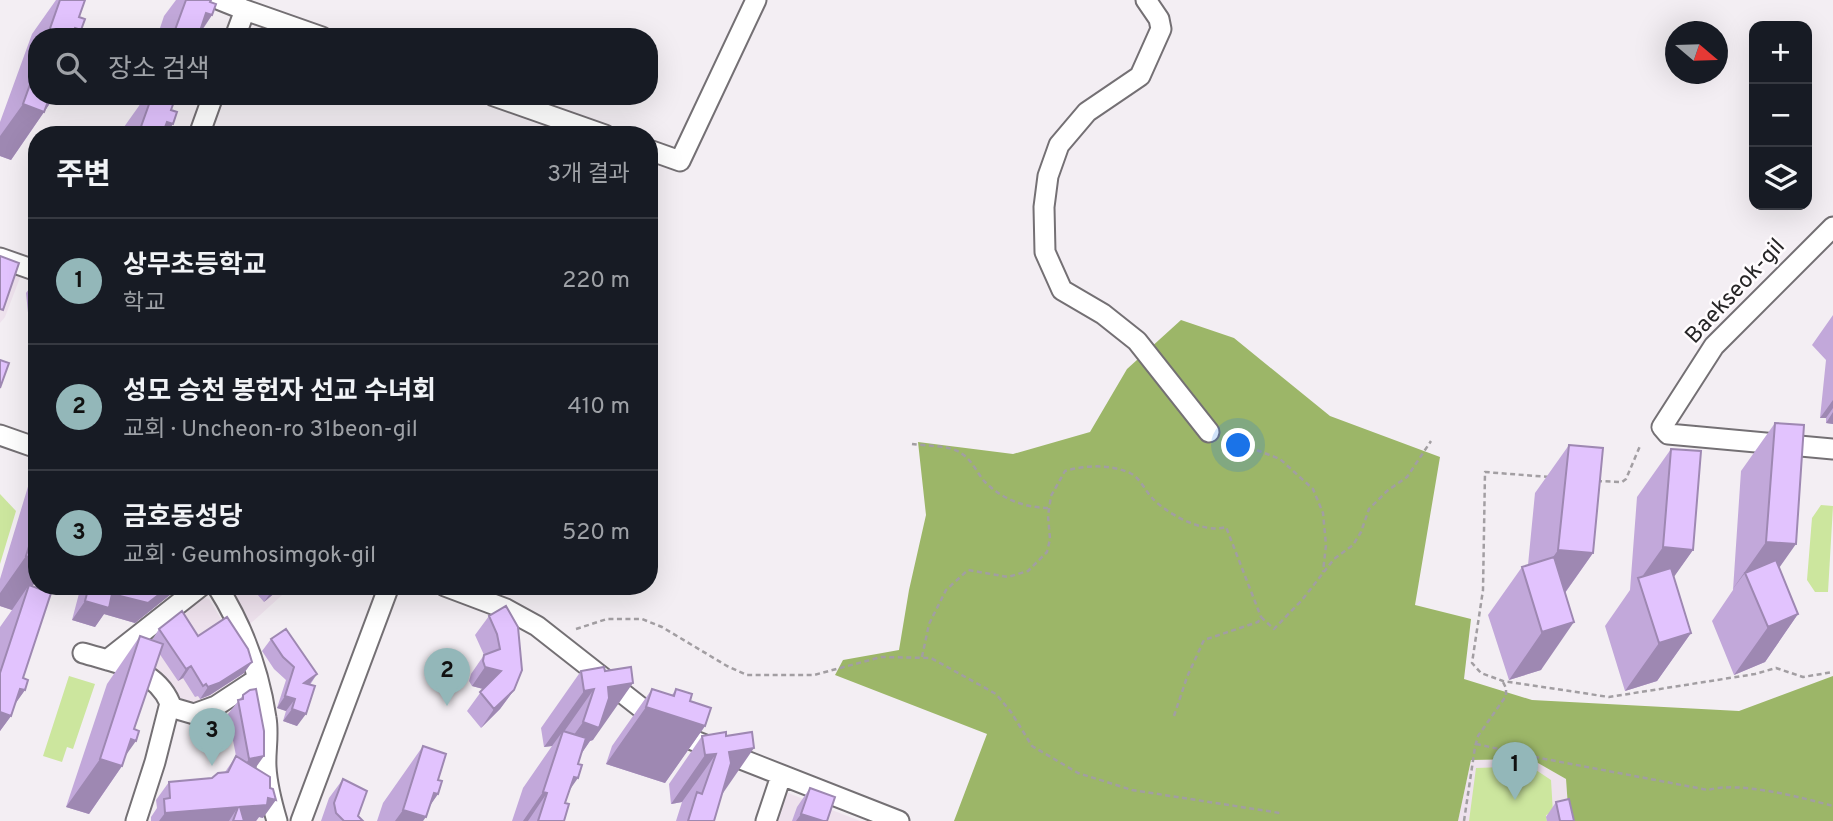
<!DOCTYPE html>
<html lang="ko">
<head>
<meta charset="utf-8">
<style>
  body { margin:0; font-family:Overpass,"Noto Sans KR",sans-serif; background:#242831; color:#f1f3f6 }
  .controls { position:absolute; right:21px; top:21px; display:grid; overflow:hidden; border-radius:14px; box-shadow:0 7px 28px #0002 }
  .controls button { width:63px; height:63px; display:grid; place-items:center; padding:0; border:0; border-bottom:2px solid #363941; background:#171b24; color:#f1f3f6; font:35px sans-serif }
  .compass { position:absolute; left:1665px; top:21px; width:63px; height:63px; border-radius:50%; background:#171b24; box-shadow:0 7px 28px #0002; rotate:109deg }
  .you { position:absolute; left:1239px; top:446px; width:24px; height:24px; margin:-18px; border:5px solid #fff; border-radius:50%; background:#1a73e8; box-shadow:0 0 0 10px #1a73e833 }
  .badge { display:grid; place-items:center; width:46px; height:46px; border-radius:50%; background:#93b7b9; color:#111; font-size:23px; font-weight:700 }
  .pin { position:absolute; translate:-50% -58px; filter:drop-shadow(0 2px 4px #0008) }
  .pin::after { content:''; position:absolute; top:37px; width:24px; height:21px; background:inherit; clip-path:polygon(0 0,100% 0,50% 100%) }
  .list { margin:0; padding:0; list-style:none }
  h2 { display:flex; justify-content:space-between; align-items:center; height:91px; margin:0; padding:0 28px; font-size:30px }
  h2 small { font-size:23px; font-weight:400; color:#9ea1a6 }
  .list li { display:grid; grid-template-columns:46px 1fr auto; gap:21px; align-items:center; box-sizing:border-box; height:126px; padding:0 28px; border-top:2px solid #363941 }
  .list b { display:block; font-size:26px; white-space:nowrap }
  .list p { margin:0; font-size:23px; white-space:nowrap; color:#9ea1a6 }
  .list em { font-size:23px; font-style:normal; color:#9ea1a6 }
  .icon { flex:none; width:38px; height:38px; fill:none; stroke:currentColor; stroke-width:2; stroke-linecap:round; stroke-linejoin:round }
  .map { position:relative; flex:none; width:1833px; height:821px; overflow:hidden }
  .search { position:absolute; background:#171b24; box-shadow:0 7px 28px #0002; left:28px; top:28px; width:630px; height:77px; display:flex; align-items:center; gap:18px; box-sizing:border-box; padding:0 24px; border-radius:28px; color:#9ea1a6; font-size:26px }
  .panel { position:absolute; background:#171b24; box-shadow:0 7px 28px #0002; left:28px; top:126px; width:630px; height:469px; border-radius:28px }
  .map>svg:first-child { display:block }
</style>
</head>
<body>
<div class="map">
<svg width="1833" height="821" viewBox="0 0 1833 821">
  <rect width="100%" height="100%" fill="#f3eef3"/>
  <path fill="#eee2ed" d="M0,267L21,275L5,317L0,323Z
    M230,586H292L250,624Z
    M202,597L209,599L250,667L249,676L202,705L189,707L178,699L130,651Z
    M1531,759L1566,779L1569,821H1458L1471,760Z
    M783,791L860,821H773Z"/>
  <path fill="#cce69e" d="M0,494L16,511L0,564Z
    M1821,505L1833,506L1828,592H1815L1807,580L1812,518Z
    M69,676L95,684L73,749L67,747L62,762L43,756Z
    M1530,766L1551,780L1553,813L1546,815L1547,821H1469L1476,768Z"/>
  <path fill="#9cb668" d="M1181,320L1234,338L1330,416L1440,457L1415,605L1471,619L1464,679L1532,700L1739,711L1833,676V821H1569L1566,779L1531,759L1471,760L1458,821H954L987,734L835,675L843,660L899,650L909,590L926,515L918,442L1013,454L1090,432L1127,369Z"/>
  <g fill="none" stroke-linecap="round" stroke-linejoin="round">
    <g stroke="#747074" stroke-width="23">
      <path id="minor" d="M220,0L245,10L235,37
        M1146,0L1159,19L1161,29L1140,76L1087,112L1059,145L1048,176L1044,207L1045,252L1062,290L1103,314L1137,341L1209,432
        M245,10L322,37
        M494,96L605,135
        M199,135L213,96
        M649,150L680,161L756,0
        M1833,227L1714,346L1662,427L1668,434L1833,449
        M0,258L37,271
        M0,435L37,448
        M217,586C243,627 259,670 266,718C269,735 265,751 266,767C267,786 272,804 277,821
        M445,586L506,609L537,626L672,732L899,821
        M83,653C116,663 155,668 170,703L155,762L136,821
        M107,660L201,586
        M170,707L194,714L216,706L257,679
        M301,821L389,586
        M766,821L781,776"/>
    </g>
    <path stroke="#a29ea2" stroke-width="2.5" stroke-dasharray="5 3.5" stroke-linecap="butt" d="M912,444C926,446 949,445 961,453C972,460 977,473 985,482C1003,500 1026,508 1050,508
      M1224,454L1251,448L1280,459L1313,489L1323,513L1326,545L1323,572
      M1549,477L1485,472L1483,590L1472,663L1481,673L1503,681L1609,697L1755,674L1776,668L1803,677L1833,672
      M1597,481L1622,482L1626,479L1640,446
      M576,629L607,619H642L662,627L727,666L747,675H814L881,657L931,658L996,694L1011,712L1032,746L1078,773L1132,790L1280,813
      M922,657L929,624L946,590L968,570L1008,577L1028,571L1047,552L1050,539L1048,516L1051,496L1065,471C1086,465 1110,464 1130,473C1140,478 1145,490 1152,498C1167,514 1204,534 1226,527L1261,617
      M1174,716L1187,677L1204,640L1258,622L1261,617L1274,629L1302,600L1334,559L1353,545L1361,532L1369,509L1387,491L1407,477L1431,441
      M1476,744L1545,759L1708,790C1739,781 1800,797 1833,806
      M1464,821L1475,747L1478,736L1506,696V688L1503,682"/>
    <use href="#minor" stroke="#fff" stroke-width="19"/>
  </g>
  <path fill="#c2a8da" d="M56,0H85L79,17L77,37H37V96H55L11,160L0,156V122L32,34Z
    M176,0H211L212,15L198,37H157L164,16Z
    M146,96H176L171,110L166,135H122L124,127Z
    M37,278V402L26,293Z
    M1833,315V424L1826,423V418H1820L1826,360L1812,345Z
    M1775,423L1779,568L1798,614L1765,662L1734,675L1712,621L1733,590L1741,471Z
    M1569,445L1593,553L1565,593L1541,670L1509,680L1488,615L1522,567L1528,565L1535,493Z
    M1671,449L1693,550L1673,577L1691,633L1657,681L1625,691L1605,626L1630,590L1637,497Z
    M37,471V580L32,586L23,678L25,690L14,705L11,716L0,731V627L12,610L0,606V579L30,480Z
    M81,586H181L135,623L104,614L95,627L72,620Z
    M250,586H283L264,602Z
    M489,616L522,670L514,690L500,709L481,728L467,711L483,689L472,686L469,681L471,674L484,655L475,635Z
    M159,629L198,636L252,662L244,673L210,695L200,699L198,696L195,697L183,678L178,681L159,653L122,766L89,814L66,807L107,684L140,636L152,640Z
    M271,639L317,674L310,685L297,726L283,721L286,711L277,708L286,680L274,669L262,651Z
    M604,667L593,740L590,741L581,754L565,803L564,821H512L523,788L552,746L544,747L541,728L581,671Z
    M652,689L672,695L676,689L690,701L705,726L665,783L606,764L612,746Z
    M243,695L263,818L259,817L256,821H151V817L157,808L156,800L169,782L212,778L225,772L236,756L228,714Z
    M726,732L721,796L714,821H676L682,802L671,804L669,784L702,736Z
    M423,746L438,794L429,806L423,821H377L383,803Z
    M343,779L358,816L363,821H321L329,798Z
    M810,788L827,821H792L797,807Z
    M1556,802L1574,821H1547L1546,817Z"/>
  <path fill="#9e88b2" d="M206,13L212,15L197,37H171L175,30Z
    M75,28L81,30L77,37H69Z
    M47,96H55L11,160L0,156V136L23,104Z
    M167,122L173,124L166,135H158Z
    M1833,400V408L1826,418H1820Z
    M1833,412V424L1826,423Z
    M1766,542L1796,544L1762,592L1745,573L1732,590Z
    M1663,547L1693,550L1659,598L1639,581Z
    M1558,550L1593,553L1559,601L1529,592Z
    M26,556L37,559V580L25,596L29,585L12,610L0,606V593Z
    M170,586H181L135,623L104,614L95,627L72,620L85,601L112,594Z
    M276,586H283L264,602L274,588Z
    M1798,614L1765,662L1734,675L1768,627Z
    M1574,622L1541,670L1509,680L1542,632Z
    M1691,633L1657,681L1625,691L1659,643Z
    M252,662L244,673L210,695L200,699L208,687Z
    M191,666L183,678L178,681L186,669Z
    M485,667L501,671L487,690L472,686Z
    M317,674L308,686L304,683Z
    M633,683L593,740L590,741L560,785L551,767L608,687Z
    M20,689L25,690L8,714L11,716L0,731V712Z
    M594,689L561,736L563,731L552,746L544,747L584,691Z
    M514,690L500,709L481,728L494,709Z
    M285,696L295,699L286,711L277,708Z
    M646,707L705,726L665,783L606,764Z
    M292,709L306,714L297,726L283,721Z
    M131,739L136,741L119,765L122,766L89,814L66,807L100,759Z
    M754,748L721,796L729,752Z
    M716,754L682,802L671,804L705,755Z
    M264,756L254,770L239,773L249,759Z
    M574,777L578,778L548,821Z
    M543,792L547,793L528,821H523Z
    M434,793L438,794L423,816L426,817L423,821H395L403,810Z
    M268,798L276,800L263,818L259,817L256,821H233L240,807Z
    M238,807L229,821H159L165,813Z
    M801,814L823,821H796Z"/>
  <path fill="#e2c3fe" stroke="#9e88b2" stroke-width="2" d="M60,0H85L79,17L85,19L81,30L75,28L72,37H47Z
    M186,0H211L210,2L216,4L212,15L206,13L198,37H194L175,30Z
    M37,65V96H50L44,112L23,104Z
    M152,96H176L171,110L177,112L173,124L167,122L162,135H138Z
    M0,256L19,263L3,310L0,309Z
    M0,360L9,363L0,388Z
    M1775,423L1804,425L1796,544L1766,542Z
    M1569,445L1603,448L1593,553L1558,550Z
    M1671,449L1701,451L1693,550L1663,547Z
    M37,521V559L26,556Z
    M1554,557L1574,622L1542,632L1522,567Z
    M1776,560L1798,614L1768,627L1745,573Z
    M1671,568L1691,633L1659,643L1638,578Z
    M29,585L51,593L23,678L28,680L25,690L20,689L11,716L0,712V673Z
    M89,586H170L148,603L112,594L109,608L85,601Z
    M506,606L518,627L522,670L514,690L494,709L480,692L501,671L485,667L483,661L484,655L500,649L497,634L489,616Z
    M182,611L198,636L227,617L248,649L252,662L219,683L208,687L206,684L203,686L191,666L186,669L159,629Z
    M286,629L317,674L304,683L315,686L306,714L292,709L295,699L285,696L294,667L283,657L271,639Z
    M140,636L163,644L134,729L139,731L136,741L131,739L122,766L100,759Z
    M604,667L605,671L631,667L633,683L608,687L609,698L599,728L583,722L594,689L584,691L581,671Z
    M256,689L264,731V756L249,759L238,700L243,699V695L250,690Z
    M652,689L674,696L676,689L692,694L690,701L711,708L705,726L646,707Z
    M563,731L586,738L578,764L582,765L578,778L574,777L565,803L569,804L564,821H538L547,793L543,792Z
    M726,732V736L752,732L754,748L729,752L731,763L714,821H688L697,792L702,794L716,754L705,755L702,736Z
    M423,746L446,754L438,780L442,781L438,794L434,793L426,817L403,810Z
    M236,756L270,777V788L273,789L276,800L268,798L267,805L240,807L244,821H233L238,807L165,813L164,799L170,798L169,782L212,778L218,773L228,772Z
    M343,779L367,791L358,816L363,821H344L336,813L334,803Z
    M810,788L835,797L827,821H823L801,814Z
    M1569,799L1574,821H1560L1556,802Z"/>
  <g text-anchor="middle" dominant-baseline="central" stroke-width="5" stroke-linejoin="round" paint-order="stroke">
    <g font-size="23" fill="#262526" stroke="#fffcfe">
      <text transform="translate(1736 292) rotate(-47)">Baekseok-gil</text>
    </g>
  </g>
</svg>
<div class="controls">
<button>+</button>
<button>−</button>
<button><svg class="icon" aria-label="layers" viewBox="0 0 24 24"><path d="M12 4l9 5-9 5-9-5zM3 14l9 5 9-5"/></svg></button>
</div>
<svg class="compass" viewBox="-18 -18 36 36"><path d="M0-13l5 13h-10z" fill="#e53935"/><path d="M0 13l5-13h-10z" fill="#9ea1a6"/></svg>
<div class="you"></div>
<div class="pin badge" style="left:1515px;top:800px">1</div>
<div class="pin badge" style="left:447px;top:706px">2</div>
<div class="pin badge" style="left:212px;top:766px">3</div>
<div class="search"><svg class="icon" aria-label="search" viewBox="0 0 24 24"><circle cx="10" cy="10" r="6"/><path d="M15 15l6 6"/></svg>장소 검색</div>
<section class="panel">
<h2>주변<small>3개 결과</small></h2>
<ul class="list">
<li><span class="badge">1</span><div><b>상무초등학교</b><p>학교</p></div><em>220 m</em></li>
<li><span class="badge">2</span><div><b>성모 승천 봉헌자 선교 수녀회</b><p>교회 · Uncheon-ro 31beon-gil</p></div><em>410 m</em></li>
<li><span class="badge">3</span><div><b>금호동성당</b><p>교회 · Geumhosimgok-gil</p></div><em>520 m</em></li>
</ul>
</section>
</div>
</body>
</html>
